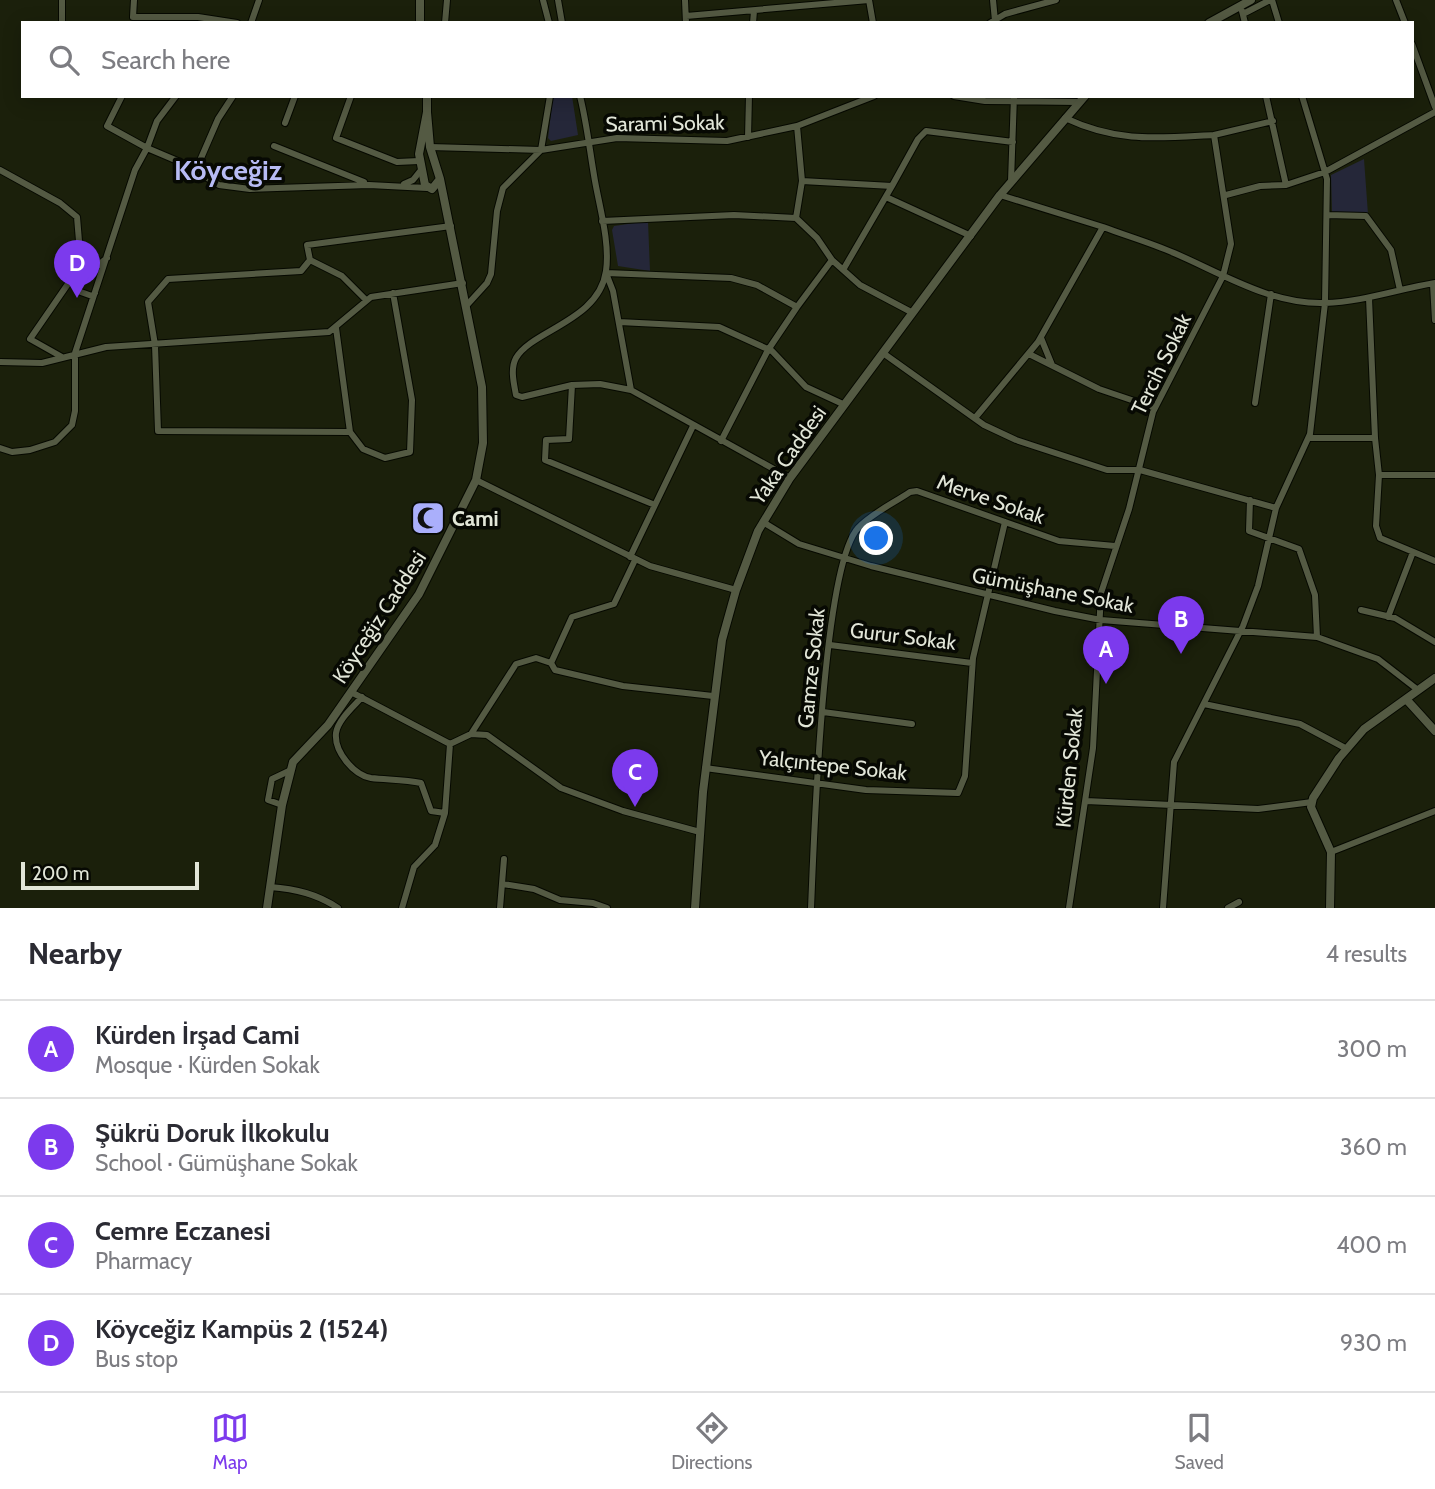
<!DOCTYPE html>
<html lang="en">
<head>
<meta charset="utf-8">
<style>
  body { margin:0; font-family:Cabin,sans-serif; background:#f7f7f7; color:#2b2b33 }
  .scale { position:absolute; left:21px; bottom:18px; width:178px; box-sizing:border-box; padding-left:7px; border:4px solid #e2e6d8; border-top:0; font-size:19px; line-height:24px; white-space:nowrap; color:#e2e6d8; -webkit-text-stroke:5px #070903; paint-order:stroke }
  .you { position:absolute; left:877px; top:539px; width:24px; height:24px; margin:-18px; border:5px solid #fff; border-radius:50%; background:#1a73e8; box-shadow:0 0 0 10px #1a73e833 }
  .badge { display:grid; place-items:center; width:46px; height:46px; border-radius:50%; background:#7c3aed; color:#fff; font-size:23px; font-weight:700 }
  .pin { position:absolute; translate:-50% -58px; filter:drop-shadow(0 2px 4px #0008) }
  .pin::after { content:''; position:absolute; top:37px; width:24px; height:21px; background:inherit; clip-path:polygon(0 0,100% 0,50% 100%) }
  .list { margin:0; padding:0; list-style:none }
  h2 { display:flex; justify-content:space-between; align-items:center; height:91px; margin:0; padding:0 28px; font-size:30px }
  h2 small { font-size:23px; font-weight:400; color:#7c7c81 }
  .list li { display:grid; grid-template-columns:46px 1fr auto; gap:21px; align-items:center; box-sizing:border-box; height:98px; padding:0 28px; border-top:2px solid #e1e1e2 }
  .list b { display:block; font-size:26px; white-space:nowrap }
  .list p { margin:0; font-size:23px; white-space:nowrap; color:#7c7c81 }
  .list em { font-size:23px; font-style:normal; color:#7c7c81 }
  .icon { flex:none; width:38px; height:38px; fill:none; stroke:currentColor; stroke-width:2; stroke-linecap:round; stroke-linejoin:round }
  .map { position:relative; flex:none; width:1435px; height:908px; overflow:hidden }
  .search { position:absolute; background:#fff; box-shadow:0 4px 18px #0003; left:21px; right:21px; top:21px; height:77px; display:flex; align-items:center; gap:18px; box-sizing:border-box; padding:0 24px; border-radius:0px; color:#7c7c81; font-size:26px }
  .sheet { height:483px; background:#fff }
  nav { display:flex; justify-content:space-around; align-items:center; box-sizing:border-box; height:98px; border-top:2px solid #e1e1e2; background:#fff; font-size:19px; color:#7c7c81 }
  nav a { display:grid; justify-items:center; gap:4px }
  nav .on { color:#7c3aed }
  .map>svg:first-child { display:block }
</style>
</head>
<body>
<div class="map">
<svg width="1435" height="908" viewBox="0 0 1435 908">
  <rect width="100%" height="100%" fill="#1b200b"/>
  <path fill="#252739" d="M553,96H572L578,135L551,141L548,138Z
    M1364,159L1368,214L1332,212L1331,175Z
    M648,221L650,271L618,266L612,230L614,226Z"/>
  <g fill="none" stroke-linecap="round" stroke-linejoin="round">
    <g stroke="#060900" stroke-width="8">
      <path id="street" d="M134,0L133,17H198L237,23
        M543,0L549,23
        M558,0L562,23
        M685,0L686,23
        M993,0L995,21
        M1272,0L1279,23
        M1396,0L1405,23
        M1242,11L1245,23
        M1243,14L1270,0
        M686,16L869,0L873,23
        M62,23V0
        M251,23L259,0
        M445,23L447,0
        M753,23L754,11
        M990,23L1005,14L1056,0
        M1412,44L1435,107
        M122,96L107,126L147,148L157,121L176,96
        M351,96L336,138L397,162L419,161
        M580,96C587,124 590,153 595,181C600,209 610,243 606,271C599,321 532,330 516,358C510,369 514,384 516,395L522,397L572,385L600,384L631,390L790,478
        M954,96L985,101L1078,102
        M1266,96L1286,185L1325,172L1435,112
        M1065,118C1118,143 1157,138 1214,135L1231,244L1223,276L1153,412L1129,509L1101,593L1093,748L1069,908
        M285,123L295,96
        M1214,135L1273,121
        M748,137L749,96
        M274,146L364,182
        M430,147L541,150L617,138L727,141L797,126L874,96
        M0,170L60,203L77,217L81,265L30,339L62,357
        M195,172L218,119L233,96
        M802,181L892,186L843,270
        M1011,181L1014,96
        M404,184L413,180L421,170
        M892,186L918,139L926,131L1013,142
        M1226,195L1260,186L1286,185
        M886,197L971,236
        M1327,215L1366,216L1391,250L1400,290
        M796,218L802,181L797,126
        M602,221L734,215L796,218L817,238L832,260L797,307L757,285L731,278L606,273L613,291L631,390
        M1103,227C1127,236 1151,243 1174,253C1221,273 1271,305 1325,303C1362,302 1398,289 1435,283
        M310,260L301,271L168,279L148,302L155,345L158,431L350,432
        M832,260L860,285L913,313
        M1433,284L1435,320
        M95,293L92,296L78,291L76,282L107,258
        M1369,298L1375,438
        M366,300L342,276L310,260L307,245L451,226
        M467,305L487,283L491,274L497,211L503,188L541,150L550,96
        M619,322L719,327L772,351L806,387L845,405
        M336,328L350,432L363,449L385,458L410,452L412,400L393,293
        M1041,338L1052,365
        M883,353L984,425L1016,440L1107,470H1140L1276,508
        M1029,354L1099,389L1155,408
        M0,362L42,363L106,347L329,332L371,297L463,283
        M572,385L569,439L546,440L545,460L655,505L693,426
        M1255,403L1271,294
        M975,418L1038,342L1103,227L1000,195
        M1309,438H1375L1379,475L1376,526L1380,538L1435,561
        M721,441L768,350L797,307
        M0,448L12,452L30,450L55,442L72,425L75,411V353L135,170L147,148L180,162L219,185L250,189L369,185L427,188
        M1379,475H1435
        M476,480L650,566L736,590
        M1250,500L1249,531L1299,549L1315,595L1317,637
        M763,522L799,544L871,566L1055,611L1101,620L1317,637L1378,659L1418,690
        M630,557L655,505
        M1361,610L1395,618L1435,642
        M1388,617L1413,552
        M830,645L972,663
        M551,663L555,670L623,686L713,696
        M351,692L450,744L445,813L435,845L414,867L402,908
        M362,697C353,707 338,720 336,733C334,752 354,775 371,778C387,780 404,779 421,783L431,811L445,813
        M1204,704L1300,724L1347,749
        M823,712L912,724
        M471,734L516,664L536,658L551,663L572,617L614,604L635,560
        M450,744L471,734L487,735L561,788L623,811L700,832
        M705,768L866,790L958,793L965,776L973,658L1005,522
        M1086,801L1258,809L1312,802
        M282,805L268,800L272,779L291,770
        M1331,852L1435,811
        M503,884L534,889L560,900L593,903L607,908
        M270,887C296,889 317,894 338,908
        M500,908L504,859
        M811,908C814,843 822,568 858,528C872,513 894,503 910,492L917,491L1059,541L1115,546
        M1163,908L1174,762L1243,626L1258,586L1276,508L1310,434L1325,303L1327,179L1302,96
        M1228,908L1239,902"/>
    </g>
    <g stroke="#060900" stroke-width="10">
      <path id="secondary" d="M420,0V23
        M1209,23L1251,0
        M427,112L430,147L440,179L432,189L425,185L419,154Z
        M427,112V96
        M1406,699L1435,731
        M267,908L282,805L293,762L328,725L419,594L476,480L483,443L482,387L440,179
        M695,908L703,792L722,640L736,590L758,531L790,478L1000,195L1085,96
        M1330,908L1331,852L1311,807L1313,798L1339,758L1364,729L1435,678"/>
    </g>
    <use href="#street" stroke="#545a43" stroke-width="6"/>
    <use href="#secondary" stroke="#545a43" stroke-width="8"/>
  </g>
  <defs>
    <g id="mosque-square" transform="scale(1.75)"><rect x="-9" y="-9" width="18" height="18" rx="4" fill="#aaaffb" stroke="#070903"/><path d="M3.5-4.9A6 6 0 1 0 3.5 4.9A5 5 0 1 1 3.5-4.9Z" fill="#111"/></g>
  </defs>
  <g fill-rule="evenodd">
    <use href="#mosque-square" x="428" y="518"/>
  </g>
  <g text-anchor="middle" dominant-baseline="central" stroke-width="7" stroke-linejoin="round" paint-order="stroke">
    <g font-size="21" fill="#e2e6d8" stroke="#070903">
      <text transform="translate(665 123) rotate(-1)">Sarami Sokak</text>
      <text transform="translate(1161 364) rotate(-64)">Tercih Sokak</text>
      <text transform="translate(788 455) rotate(-55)">Yaka Caddesi</text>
      <text transform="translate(991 499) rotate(19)">Merve Sokak</text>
      <text transform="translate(1053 590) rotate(11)">Gümüşhane Sokak</text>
      <text transform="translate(379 617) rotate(-57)">Köyceğiz Caddesi</text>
      <text transform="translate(903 636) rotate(7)">Gurur Sokak</text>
      <text transform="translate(811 668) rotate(-84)">Gamze Sokak</text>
      <text transform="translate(833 765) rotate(6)">Yalçıntepe Sokak</text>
      <text transform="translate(1069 768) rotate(-84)">Kürden Sokak</text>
    </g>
    <g font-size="21" font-weight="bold" fill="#e2e6d8" stroke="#070903" text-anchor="start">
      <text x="452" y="518">Cami</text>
    </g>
    <g font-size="28" font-weight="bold" fill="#b7bbf4" stroke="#070903">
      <text x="228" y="170">Köyceğiz</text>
    </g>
  </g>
</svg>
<div class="scale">200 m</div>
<div class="you"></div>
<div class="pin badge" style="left:1106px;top:684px">A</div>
<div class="pin badge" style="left:1181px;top:654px">B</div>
<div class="pin badge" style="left:635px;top:807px">C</div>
<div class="pin badge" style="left:77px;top:298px">D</div>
<div class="search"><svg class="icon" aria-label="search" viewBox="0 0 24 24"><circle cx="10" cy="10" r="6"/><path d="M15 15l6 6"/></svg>Search here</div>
</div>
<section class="sheet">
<h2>Nearby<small>4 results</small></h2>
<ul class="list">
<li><span class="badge">A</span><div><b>Kürden İrşad Cami</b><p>Mosque · Kürden Sokak</p></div><em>300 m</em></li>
<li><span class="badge">B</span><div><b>Şükrü Doruk İlkokulu</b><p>School · Gümüşhane Sokak</p></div><em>360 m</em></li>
<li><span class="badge">C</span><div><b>Cemre Eczanesi</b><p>Pharmacy</p></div><em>400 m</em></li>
<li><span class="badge">D</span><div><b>Köyceğiz Kampüs 2 (1524)</b><p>Bus stop</p></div><em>930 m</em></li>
</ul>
</section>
<nav>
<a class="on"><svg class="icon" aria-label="map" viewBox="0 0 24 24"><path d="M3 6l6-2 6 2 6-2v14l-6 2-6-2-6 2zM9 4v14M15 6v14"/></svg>Map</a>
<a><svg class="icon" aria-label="directions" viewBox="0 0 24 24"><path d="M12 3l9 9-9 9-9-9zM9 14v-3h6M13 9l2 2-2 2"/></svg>Directions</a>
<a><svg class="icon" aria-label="saved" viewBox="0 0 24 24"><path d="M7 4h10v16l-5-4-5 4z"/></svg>Saved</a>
</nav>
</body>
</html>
